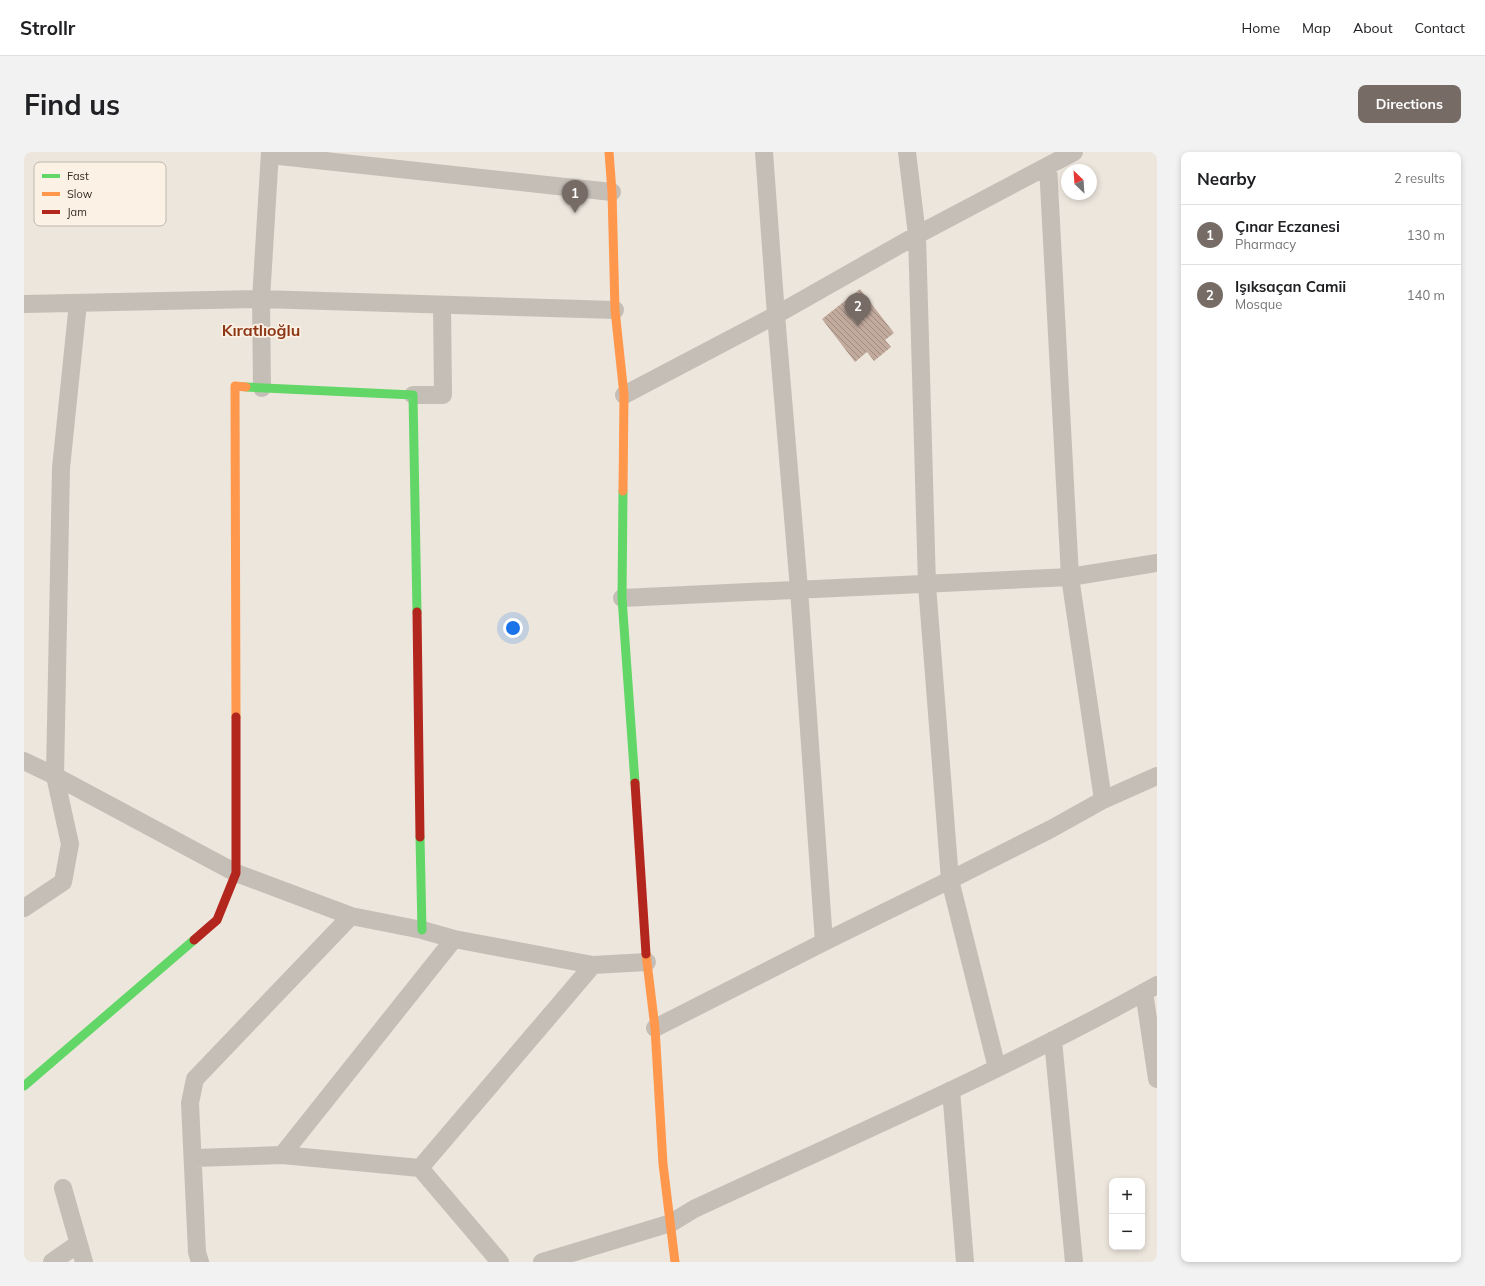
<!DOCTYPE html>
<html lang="en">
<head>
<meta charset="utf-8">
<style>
  body { margin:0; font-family:Mulish,sans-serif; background:#f2f2f2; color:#202124 }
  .controls { position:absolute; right:12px; bottom:12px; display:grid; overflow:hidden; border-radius:8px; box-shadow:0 2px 6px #0003 }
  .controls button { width:36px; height:36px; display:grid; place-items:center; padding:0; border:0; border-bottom:1px solid #e0e0e0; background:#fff; color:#202124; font:20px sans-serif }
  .compass { position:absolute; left:1037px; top:12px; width:36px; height:36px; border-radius:50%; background:#fff; box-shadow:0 2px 6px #0003; rotate:335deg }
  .you { position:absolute; left:489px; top:476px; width:14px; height:14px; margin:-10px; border:3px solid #fff; border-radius:50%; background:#1a73e8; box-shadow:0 0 0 6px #1a73e833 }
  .badge { display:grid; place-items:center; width:26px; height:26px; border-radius:50%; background:#766c65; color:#fff; font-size:13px; font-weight:700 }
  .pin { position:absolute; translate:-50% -33px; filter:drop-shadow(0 1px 2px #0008) }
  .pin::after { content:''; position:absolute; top:21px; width:14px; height:12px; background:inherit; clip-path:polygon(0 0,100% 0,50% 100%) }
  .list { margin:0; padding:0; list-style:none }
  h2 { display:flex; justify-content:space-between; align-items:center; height:52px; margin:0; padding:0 16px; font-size:17px }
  h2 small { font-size:13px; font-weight:400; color:#757577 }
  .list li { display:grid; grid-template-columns:26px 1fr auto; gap:12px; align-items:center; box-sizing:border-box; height:60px; padding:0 16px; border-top:1px solid #e0e0e0 }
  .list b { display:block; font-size:15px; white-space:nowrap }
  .list p { margin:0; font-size:13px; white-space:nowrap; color:#757577 }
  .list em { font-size:13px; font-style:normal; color:#757577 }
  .map { position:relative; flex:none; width:1133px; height:1110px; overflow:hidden; border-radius:8px }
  header { display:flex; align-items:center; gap:24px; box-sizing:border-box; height:56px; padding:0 20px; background:#fff; border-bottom:1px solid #e0e0e0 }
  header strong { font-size:19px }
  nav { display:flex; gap:22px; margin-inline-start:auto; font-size:14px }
  .intro { display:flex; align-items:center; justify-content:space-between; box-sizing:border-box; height:96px; padding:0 24px }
  h1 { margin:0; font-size:28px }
  .button { padding:10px 18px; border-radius:8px; background:#766c65; color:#fff; font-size:14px; font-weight:700 }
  main { display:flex; gap:24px; padding:0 24px }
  aside { flex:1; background:#fff; border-radius:8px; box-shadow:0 2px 6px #0003 }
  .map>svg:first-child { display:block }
</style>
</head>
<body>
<header>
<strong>Strollr</strong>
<nav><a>Home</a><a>Map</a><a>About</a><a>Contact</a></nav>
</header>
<div class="intro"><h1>Find us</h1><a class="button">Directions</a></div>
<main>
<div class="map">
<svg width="1133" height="1110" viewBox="0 0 1133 1110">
  <defs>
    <pattern id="building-back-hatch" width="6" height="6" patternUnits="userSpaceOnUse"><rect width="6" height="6" fill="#c2aa9d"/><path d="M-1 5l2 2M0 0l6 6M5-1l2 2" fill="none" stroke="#9e8b80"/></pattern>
  </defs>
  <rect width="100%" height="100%" fill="#ede6dd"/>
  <path fill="url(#building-back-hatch)" d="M836,137L870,181L861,188L867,195L850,209L843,200L831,210L798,167Z"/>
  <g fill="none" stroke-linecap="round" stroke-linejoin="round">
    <path stroke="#c5beb7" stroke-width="18" d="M740,0L752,163L775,437L800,790
      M883,0L893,83L903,433L926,728L973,916
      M246,3L588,40
      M1024,14L1046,425L1079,648
      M0,152L237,147L591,158
      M238,236L237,147L246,0
      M389,243H419L418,153
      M600,243L752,163L893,83L1050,0
      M598,446L1046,425L1133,411
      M0,609L31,624L212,721L327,764L398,778L430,787L569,813L623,810
      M0,756L39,730L46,692L31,624L37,316L54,151
      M1120,840L1133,927
      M631,876L800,790L926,728L1027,677L1079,648L1133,624
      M1029,888L1050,1110
      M927,938L941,1110
      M258,1003L430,787
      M170,1006L258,1003L396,1016L569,813
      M396,1016L476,1110
      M39,1036L60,1110
      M28,1110L54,1092
      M176,1110L173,1100L166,951L171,927L327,764
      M518,1110L647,1071L670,1057C825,985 983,917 1133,833"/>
    <path stroke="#63d668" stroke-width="9" d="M222,235L389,243L393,460
      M599,339L598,446L611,631
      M396,685L398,778
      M0,934L170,788"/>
    <path stroke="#ff974d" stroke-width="9" d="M585,0L588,40L591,158L600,243L599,339
      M212,565L211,234L222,235
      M622,802L631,876L639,1012L651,1110"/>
    <path stroke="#b3261e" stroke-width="9" d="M393,460L396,685
      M611,631L622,802
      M170,788L193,768L212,721V565"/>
  </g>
  <g text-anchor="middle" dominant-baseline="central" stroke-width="3.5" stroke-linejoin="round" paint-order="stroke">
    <g font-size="16" font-weight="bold" fill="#8d3717" stroke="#fbf1e4">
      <text x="237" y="178">Kıratlıoğlu</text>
    </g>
  </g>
  <rect x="10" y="10" width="132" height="64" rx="6" fill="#fbf1e4" stroke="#c0b6ab" stroke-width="1"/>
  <rect x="18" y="22" width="18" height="4" fill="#63d668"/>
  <rect x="18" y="40" width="18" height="4" fill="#ff974d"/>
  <rect x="18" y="58" width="18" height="4" fill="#b3261e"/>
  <g font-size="11" fill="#362b25">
    <text x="43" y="28">Fast</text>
    <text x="43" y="46">Slow</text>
    <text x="43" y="64">Jam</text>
  </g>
</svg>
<div class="controls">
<button>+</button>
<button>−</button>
</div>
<svg class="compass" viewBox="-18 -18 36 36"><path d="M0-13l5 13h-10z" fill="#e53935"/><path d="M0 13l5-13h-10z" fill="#757577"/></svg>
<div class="you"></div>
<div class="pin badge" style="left:551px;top:61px">1</div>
<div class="pin badge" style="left:834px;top:174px">2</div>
</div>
<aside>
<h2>Nearby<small>2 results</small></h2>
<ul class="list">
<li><span class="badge">1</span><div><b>Çınar Eczanesi</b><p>Pharmacy</p></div><em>130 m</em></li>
<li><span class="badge">2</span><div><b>Işıksaçan Camii</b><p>Mosque</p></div><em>140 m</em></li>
</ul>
</aside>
</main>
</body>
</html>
